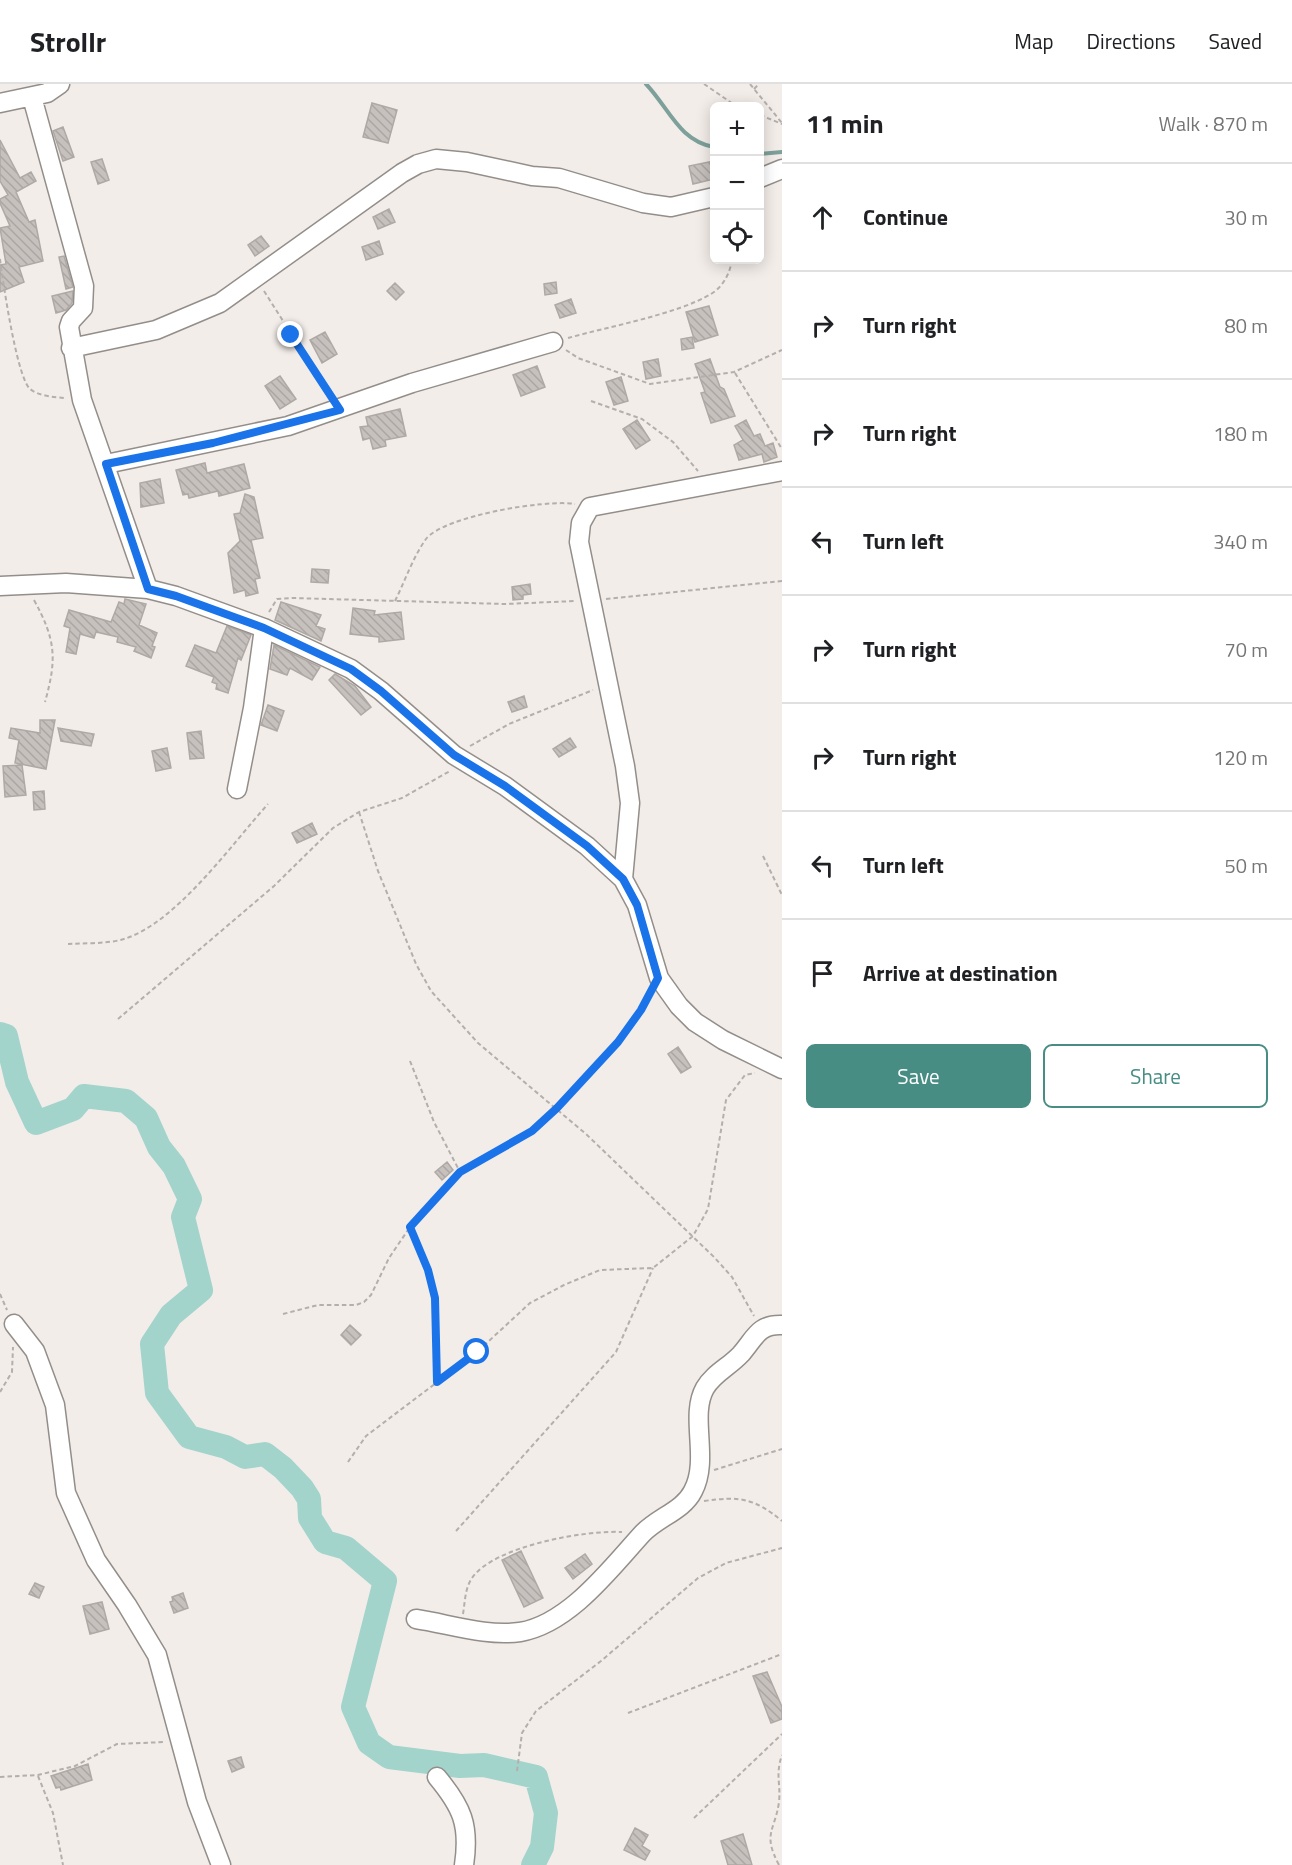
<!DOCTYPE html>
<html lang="en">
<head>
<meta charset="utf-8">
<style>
  body { margin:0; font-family:"Titillium Web",sans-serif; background:#f6f6f6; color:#202124 }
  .controls { position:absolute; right:18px; top:18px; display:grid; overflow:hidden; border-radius:9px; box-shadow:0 3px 15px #0003 }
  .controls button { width:54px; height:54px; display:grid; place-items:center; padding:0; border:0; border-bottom:2px solid #e0e0e0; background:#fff; color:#202124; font:30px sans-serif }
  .stop { position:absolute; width:18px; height:18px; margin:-14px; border:4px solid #1a73e8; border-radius:50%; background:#fff }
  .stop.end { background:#1a73e8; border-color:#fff; box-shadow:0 2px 6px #0008 }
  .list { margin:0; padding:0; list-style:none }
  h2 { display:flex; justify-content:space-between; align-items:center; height:78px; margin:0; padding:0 24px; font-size:26px }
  h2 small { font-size:20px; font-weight:400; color:#757577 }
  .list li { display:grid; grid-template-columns:39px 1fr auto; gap:18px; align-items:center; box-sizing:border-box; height:108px; padding:0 24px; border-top:2px solid #e0e0e0 }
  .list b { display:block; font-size:22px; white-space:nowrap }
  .list em { font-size:20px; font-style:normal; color:#757577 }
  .actions { display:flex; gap:12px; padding:18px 24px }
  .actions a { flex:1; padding:14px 0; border:2px solid #478d84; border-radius:9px; text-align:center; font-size:21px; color:#478d84 }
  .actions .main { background:#478d84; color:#fff }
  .icon { flex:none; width:33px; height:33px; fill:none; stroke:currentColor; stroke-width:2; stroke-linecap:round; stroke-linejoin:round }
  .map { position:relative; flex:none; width:782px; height:1781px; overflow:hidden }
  header { display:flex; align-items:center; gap:36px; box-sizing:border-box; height:84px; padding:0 30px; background:#fff; border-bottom:2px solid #e0e0e0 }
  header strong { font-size:28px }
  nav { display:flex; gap:33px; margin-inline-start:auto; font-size:21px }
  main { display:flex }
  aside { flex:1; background:#fff }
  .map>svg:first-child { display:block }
</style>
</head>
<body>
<header>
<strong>Strollr</strong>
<nav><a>Map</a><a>Directions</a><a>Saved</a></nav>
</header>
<main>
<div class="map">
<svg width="782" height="1781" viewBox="0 0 782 1781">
  <defs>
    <pattern id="building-back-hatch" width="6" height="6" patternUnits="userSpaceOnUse" patternTransform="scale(1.5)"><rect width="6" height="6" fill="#c7c1be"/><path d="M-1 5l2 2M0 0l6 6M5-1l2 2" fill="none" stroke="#aba6a3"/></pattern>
  </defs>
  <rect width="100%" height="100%" fill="#f3ede9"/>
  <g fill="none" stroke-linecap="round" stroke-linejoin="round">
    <path stroke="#7da09a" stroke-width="4" d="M646,0C669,24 679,57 714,63
      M760,70L782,68"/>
    <path stroke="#a2d4cc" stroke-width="24" d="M0,950L6,952L17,998L36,1039L73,1025L84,1012L126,1017L146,1034L159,1063L174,1082L190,1115L183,1133L201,1206L171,1231L152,1260L157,1309L189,1353L226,1363L245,1373L265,1370L283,1384L302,1404L309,1415L310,1434L325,1458L346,1464L385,1497L353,1623L369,1659L389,1673L460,1682L484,1681L536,1693L546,1729L542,1763L533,1781"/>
  </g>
  <path fill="url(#building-back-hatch)" stroke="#aea9a5" stroke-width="1.5" d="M372,19L397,26L388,59L363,53Z
    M63,43L74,73L63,77L53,47Z
    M0,56L20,94L31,88L36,97L16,108L29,138L35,136L43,177L19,183L24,198L0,208V181L6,180L0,144L10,142L0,119V115L8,111L0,97Z
    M102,75L109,96L98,100L91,78Z
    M714,77V95L693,100L689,82Z
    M389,125L395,138L378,145L373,133Z
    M261,152L269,162L255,172L248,161Z
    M379,157L383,170L366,176L362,163Z
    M64,172L73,203L66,205L59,173Z
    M556,198L557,209L545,211L544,200Z
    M395,199L404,208L396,216L387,207Z
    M73,207L72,219L66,226L56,229L52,212Z
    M571,215L576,229L560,234L555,221Z
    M709,222L718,251L695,258L686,228Z
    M325,248L337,270L322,279L310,256Z
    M692,253L694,264L682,266L681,255Z
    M658,275L661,292L646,295L643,278Z
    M710,275L720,303L724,305L735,332L711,339L701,309L705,308L695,280Z
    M537,282L545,303L521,312L513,291Z
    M280,292L296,315L280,325L265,302Z
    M621,293L628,317L614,321L606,298Z
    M400,325L406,352L385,356L386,362L373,365L370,354L363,356L360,343L368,342L366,333Z
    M637,336L650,356L636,365L623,345Z
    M746,336L754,352L760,350L765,362L773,359L777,373L764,378L762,370L739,376L734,361L743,356L735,342Z
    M205,379L207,389L244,380L250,404L219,412L218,407L189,414L188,410L183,411L176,386Z
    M160,395L164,419L141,423L140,399Z
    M245,410L254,413L263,454L251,456L260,494L255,495L258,509L246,512L245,506L234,509L228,469L240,457L234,430L240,429Z
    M312,485L329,486L328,499L311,498Z
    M530,500L531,510L523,511V515L513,516L512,503Z
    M125,515L146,520L139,541L157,549L152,562L155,563L151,574L134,567L136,563L117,558L118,553L96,548L94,554L80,550L76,570L66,568L70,544L64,542L69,526L111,538L119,518L124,520Z
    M281,518L321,531L316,542L325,545L321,557L275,536Z
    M353,524L375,527L374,531L401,528L404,555L379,558V553L350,550Z
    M227,542L251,551L241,576L238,574L228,609L216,605L217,600L212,598L214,593L186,582L195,561L216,569Z
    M274,561L320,583L312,596L290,584L287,591L270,585Z
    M335,590L355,602L371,623L361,631L329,596Z
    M524,612L527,623L512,628L508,618Z
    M268,621L284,627L277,647L261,641Z
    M40,636H55L46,685L15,679L19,656L9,654L11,644L40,649Z
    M58,644L94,650L91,662L61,657Z
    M201,647L204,674L190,675L187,649Z
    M570,654L576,663L559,673L553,665Z
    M167,664L171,684L156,687L152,667Z
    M22,681L26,711L5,713L3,682Z
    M44,707L45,725L34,726L33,708Z
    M312,739L317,750L297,759L292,749Z
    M678,963L691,983L681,989L668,970Z
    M447,1078L453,1086L442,1096L435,1088Z
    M350,1241L361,1251L351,1261L341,1251Z
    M521,1467L543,1514L524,1523L502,1476Z
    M585,1470L592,1480L573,1495L565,1484Z
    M35,1499L44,1503L39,1514L29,1510Z
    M183,1509L188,1524L174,1529L170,1518L173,1517L172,1513Z
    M102,1518L109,1545L90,1550L83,1522Z
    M767,1588L782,1623V1635L771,1639L753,1592Z
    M241,1673L244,1683L232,1688L228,1677Z
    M88,1680L92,1696L61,1706L60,1703L56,1704L51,1692Z
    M635,1744L648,1751L642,1762L650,1767L645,1776L624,1766Z
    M743,1750L752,1781H728L721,1757Z"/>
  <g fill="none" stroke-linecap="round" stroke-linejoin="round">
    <g stroke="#938e8a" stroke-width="21">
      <path id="minor" d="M32,13L84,202L83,224L71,237L69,243L82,316L148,505
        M0,19L47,9L60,0
        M760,94L782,85
        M71,264L156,246L220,219L402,89L418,80L436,75L467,78L532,92L559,94L643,119L671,123L714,113
        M106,380L288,342L412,299L553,258
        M0,502L66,499L148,505L176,512L264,544L351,585L381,607L454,671L505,702L587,762L623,795L637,821L659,894L679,922L695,938L723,956L782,985
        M237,705L253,624L264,544
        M623,795L630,719L625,682L579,458L581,439L590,423L782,387
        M14,1240L35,1267L55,1321L66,1409L96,1476L127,1521L157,1571L197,1718L221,1781
        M416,1535C449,1540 487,1553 520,1548C569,1540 611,1484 642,1450C658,1433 683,1427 693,1407C710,1375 689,1332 705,1304C714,1289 729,1283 741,1270C755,1254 758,1240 782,1241
        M437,1693C462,1723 470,1741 464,1781"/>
    </g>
    <path stroke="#b4afac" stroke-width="2" stroke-dasharray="4.5 3" stroke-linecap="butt" d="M704,0L736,22
      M750,0L782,39
      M754,5L759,0
      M760,31L782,40
      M0,175C3,198 16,288 29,304C37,312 54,313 65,314
      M264,207L330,311
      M568,254C607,243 678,230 711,210C723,203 730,189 732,176
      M566,266L578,274L650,300L734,288L782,266
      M735,289L782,365
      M591,317L642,335L673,358L698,387
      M606,515L782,497
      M34,516C56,556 57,575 45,618
      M395,517C405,497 413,473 426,455C444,432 546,415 575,420
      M269,528L277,515L292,514L505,520L576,517
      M470,662L509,640L593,606
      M359,728L378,787L416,880L431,907L478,959L586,1050L714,1173L732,1193L754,1232
      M763,772L782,811
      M68,860C86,859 107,860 124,855C176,839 231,761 268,720
      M118,935L274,802L333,744L359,728L402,714L450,687
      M410,977L434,1038L460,1088
      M410,1143L428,1186L435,1214L437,1297
      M0,1210L7,1226
      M283,1230L318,1221H356L364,1218L371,1211L389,1174L410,1143L440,1108L460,1088L532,1047L557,1024L618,958L650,910
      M0,1308L12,1288L13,1263
      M348,1378L366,1352L477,1268L530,1219L564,1201L600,1186L653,1184L693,1152L708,1125L726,1016L745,991L755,989
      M714,1386L782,1365
      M704,1417C740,1412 754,1414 782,1437
      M456,1447L616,1268L653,1184
      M463,1530C465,1518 465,1504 472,1494C494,1462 585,1446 622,1448
      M628,1629L782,1570
      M517,1687L522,1649L536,1627L601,1577L698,1494L726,1479L782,1464
      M38,1692L53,1729L63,1781
      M0,1693L38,1691L75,1682L117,1660L165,1658
      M694,1734L782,1650
      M779,1781C762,1749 775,1747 779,1718C781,1700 775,1691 782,1671"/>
    <use href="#minor" stroke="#fff" stroke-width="18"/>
  </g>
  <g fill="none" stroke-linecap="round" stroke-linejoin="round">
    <path stroke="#1a73e8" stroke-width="8" d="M291,251L340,326L213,359L106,380L148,505L176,512L264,544L351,585L381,607L454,671L505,702L587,762L623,795L637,821L658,894L641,926L618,958L557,1024L532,1047L460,1088L410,1143L428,1186L435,1214L437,1298L477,1268"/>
  </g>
</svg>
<div class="controls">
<button>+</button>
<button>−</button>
<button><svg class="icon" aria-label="locate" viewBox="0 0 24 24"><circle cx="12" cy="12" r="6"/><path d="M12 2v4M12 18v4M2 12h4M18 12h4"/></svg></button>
</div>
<div class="stop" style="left:477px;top:1268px"></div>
<div class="stop end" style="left:291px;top:251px"></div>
</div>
<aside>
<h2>11 min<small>Walk · 870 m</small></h2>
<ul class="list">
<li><svg class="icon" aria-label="ahead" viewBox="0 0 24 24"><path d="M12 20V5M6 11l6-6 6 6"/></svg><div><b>Continue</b></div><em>30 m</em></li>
<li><svg class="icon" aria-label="right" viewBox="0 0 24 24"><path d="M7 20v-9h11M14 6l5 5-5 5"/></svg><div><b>Turn right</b></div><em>80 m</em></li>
<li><svg class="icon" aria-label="right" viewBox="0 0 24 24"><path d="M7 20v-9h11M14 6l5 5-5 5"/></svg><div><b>Turn right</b></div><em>180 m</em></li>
<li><svg class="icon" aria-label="left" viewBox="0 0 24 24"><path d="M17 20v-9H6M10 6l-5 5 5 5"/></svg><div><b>Turn left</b></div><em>340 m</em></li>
<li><svg class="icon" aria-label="right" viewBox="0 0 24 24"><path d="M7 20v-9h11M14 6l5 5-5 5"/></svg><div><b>Turn right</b></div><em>70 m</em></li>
<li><svg class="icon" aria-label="right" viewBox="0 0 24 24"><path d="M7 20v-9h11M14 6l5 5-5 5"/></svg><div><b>Turn right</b></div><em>120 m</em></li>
<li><svg class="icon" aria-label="left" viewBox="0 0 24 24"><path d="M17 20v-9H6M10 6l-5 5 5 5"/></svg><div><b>Turn left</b></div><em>50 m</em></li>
<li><svg class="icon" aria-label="arrive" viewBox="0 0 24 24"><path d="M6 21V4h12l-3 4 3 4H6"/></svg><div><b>Arrive at destination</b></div></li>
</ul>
<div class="actions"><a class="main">Save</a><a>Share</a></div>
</aside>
</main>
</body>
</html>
